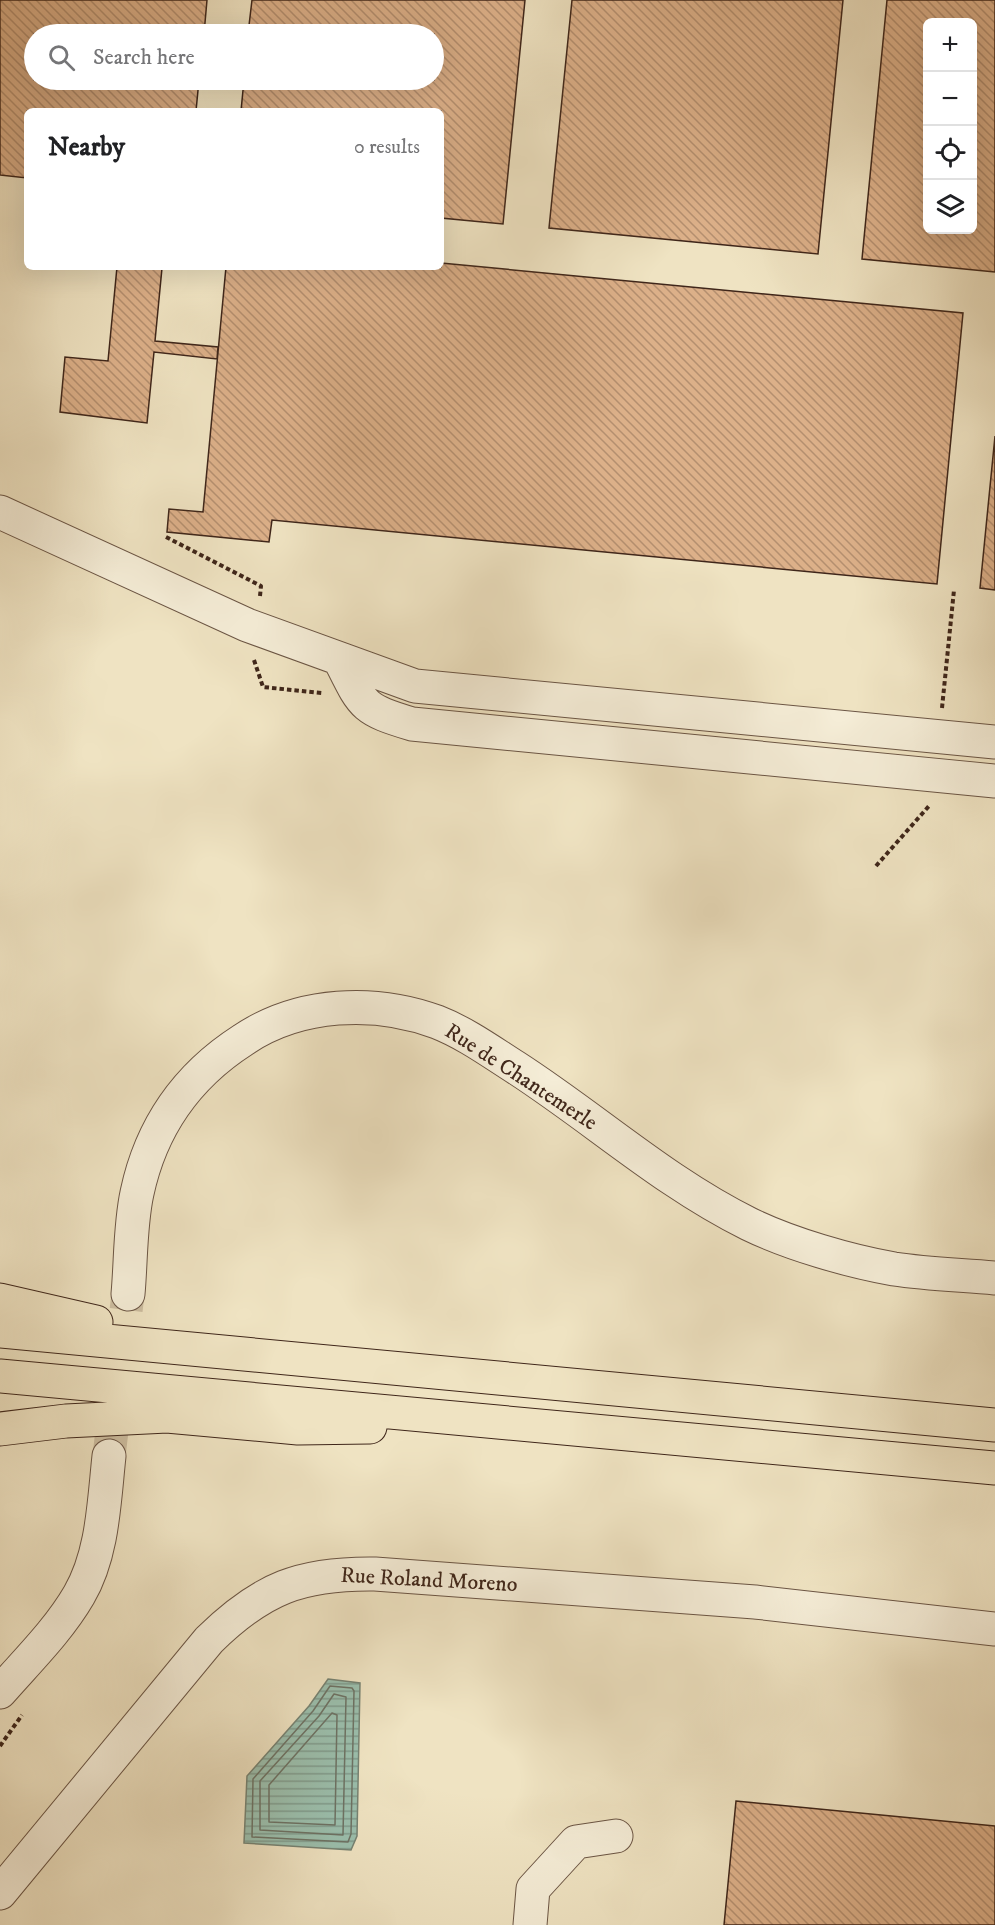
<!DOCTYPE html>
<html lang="en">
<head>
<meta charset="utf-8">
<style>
  body { margin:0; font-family:"IM FELL DW Pica",serif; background:#f2f2f2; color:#202124 }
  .controls { position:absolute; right:18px; top:18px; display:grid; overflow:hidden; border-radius:9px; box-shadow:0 6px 24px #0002 }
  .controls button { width:54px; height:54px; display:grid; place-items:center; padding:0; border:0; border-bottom:2px solid #e0e0e0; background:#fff; color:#202124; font:30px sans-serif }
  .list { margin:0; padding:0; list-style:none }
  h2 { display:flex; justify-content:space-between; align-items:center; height:78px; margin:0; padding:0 24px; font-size:26px }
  h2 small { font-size:20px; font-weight:400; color:#757577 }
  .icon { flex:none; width:33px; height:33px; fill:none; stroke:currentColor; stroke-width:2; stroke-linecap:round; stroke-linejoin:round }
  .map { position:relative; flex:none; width:995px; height:1925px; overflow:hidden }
  .search { position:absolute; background:#fff; box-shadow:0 6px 24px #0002; left:24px; top:24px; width:420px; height:66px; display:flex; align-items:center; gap:15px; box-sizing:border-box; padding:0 21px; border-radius:33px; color:#757577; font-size:22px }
  .panel { position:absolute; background:#fff; box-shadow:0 6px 24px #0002; left:24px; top:108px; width:420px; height:162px; border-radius:9px }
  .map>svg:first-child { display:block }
</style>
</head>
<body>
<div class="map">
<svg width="995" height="1925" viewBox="0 0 995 1925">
  <defs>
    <pattern id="water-rules" width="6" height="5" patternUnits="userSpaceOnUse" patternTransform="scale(1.5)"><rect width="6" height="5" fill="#9bbfad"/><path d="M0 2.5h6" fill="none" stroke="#809b8c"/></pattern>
    <pattern id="building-back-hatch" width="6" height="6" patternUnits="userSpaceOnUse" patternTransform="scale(1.5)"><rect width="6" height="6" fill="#dcb089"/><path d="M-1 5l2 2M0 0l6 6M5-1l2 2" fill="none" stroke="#b48f6f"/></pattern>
  </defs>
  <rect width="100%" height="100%" fill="#efe3c2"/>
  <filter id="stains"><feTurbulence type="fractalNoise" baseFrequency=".00333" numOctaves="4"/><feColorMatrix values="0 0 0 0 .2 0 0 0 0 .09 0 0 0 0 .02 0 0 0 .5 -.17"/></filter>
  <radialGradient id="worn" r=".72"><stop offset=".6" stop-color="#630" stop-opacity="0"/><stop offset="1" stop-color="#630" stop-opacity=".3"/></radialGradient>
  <path fill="url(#water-rules)" stroke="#768272" stroke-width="1.5" d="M328,1679L360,1683L357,1836L351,1850L244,1843L247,1776L309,1706Z"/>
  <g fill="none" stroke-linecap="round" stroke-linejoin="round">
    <path stroke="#6d7264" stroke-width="1.5" d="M330,1686L352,1688L354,1691L351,1834L348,1842L252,1837L253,1779L313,1711Z
      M334,1694L346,1697L343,1835L260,1830V1781L319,1716Z
      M332,1713L337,1715L335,1825L269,1822V1785Z"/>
  </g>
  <path fill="url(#building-back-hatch)" stroke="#3f261a" stroke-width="1.5" fill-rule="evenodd" d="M0,0H207L204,34H34V80H199L196,111H27V178L0,175Z
    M252,0H525L503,224L441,218V111H241L244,80H434V34H248Z
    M572,0H843L818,254L549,228Z
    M887,0H995V272L862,259ZM928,22H972V230H928Z
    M441,263L963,313L937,584L272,520L269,542L167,532L169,509L203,512L226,267H441Z
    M117,267L162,268L155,341L218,347L217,359L154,352L147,423L60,412L65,357L108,361Z
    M995,436V590L980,588Z
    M736,1801L995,1826V1925H724Z"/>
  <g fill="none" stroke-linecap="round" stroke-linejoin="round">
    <path stroke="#ccbda0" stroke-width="33" stroke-dasharray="33 16" stroke-linecap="butt" d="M109,1456L128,1294"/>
    <g stroke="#6b5544" stroke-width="35">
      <path id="minor" d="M0,512L247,625L415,686L995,742
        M340,660C363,706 362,709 412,724L995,781
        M128,1294C131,1261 130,1225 137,1193C151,1127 187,1076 243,1040C299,1002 375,999 437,1022C465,1033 490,1051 515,1067C594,1118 664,1182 749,1224C790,1244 849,1261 894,1269C927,1274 962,1275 995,1278
        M0,1692C27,1661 58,1631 79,1595C103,1554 104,1502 109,1456
        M0,1893L209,1640C262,1588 301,1573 375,1574L755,1602L995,1629
        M530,1925L533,1889L576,1842L616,1836"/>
    </g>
    <g stroke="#3f261a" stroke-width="35">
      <path id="highway" d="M0,1300L96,1322
        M0,1331L995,1425
        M0,1376L995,1468
        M0,1429L66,1421L167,1416L298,1428L370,1427"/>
    </g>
    <path stroke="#3f261a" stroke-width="4" stroke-dasharray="4.5 3" stroke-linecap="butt" d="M166,537L261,586L260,596
      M254,660L263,687L322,693
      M942,708L954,590
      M876,866L929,806
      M0,1746L22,1715"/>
    <use href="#minor" stroke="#f5edd7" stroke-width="33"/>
    <use href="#highway" stroke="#efe3c2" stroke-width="33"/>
  </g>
  <g text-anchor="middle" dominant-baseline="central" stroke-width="5" stroke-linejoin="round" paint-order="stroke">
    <g font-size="22" fill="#3f261a" stroke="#f5edd7">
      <text transform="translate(521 1077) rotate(33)">Rue de Chantemerle</text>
      <text transform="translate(429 1580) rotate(3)">Rue Roland Moreno</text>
    </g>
  </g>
  <rect width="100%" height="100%" filter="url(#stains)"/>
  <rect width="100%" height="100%" fill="url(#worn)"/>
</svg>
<div class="controls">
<button>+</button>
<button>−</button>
<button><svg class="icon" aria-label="locate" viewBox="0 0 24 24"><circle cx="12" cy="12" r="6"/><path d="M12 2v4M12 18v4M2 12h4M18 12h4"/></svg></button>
<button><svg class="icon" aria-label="layers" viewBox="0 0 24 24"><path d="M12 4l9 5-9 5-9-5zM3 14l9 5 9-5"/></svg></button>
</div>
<div class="search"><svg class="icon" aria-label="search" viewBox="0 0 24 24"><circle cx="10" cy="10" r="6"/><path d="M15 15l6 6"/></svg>Search here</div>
<section class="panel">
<h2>Nearby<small>0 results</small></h2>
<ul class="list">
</ul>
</section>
</div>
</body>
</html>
